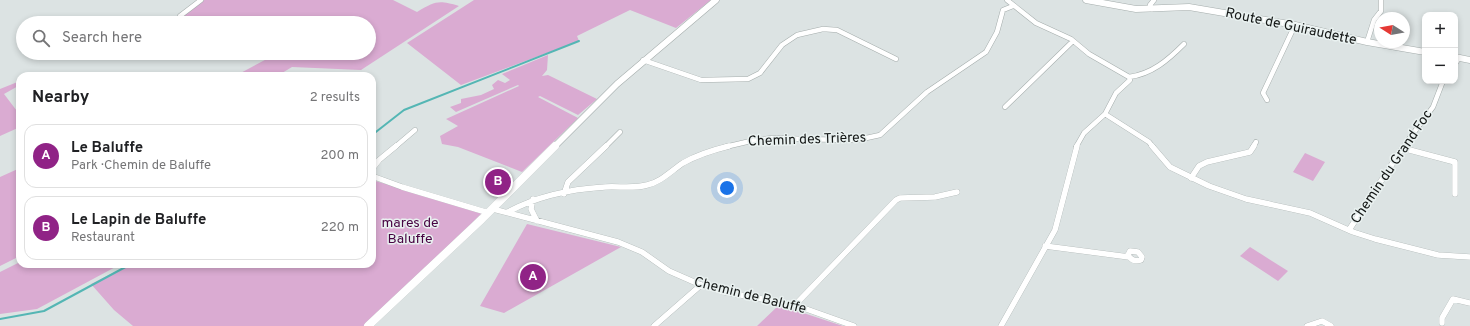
<!DOCTYPE html>
<html lang="en">
<head>
<meta charset="utf-8">
<style>
  body { margin:0; font-family:Overpass,sans-serif; background:#f6f6f6; color:#202124 }
  .controls { position:absolute; right:12px; top:12px; display:grid; overflow:hidden; border-radius:8px; box-shadow:0 2px 6px #0003 }
  .controls button { width:36px; height:36px; display:grid; place-items:center; padding:0; border:0; border-bottom:1px solid #e0e0e0; background:#fff; color:#202124; font:20px sans-serif }
  .compass { position:absolute; left:1374px; top:12px; width:36px; height:36px; border-radius:50%; background:#fff; box-shadow:0 2px 6px #0003; rotate:281deg }
  .you { position:absolute; left:727px; top:188px; width:14px; height:14px; margin:-10px; border:3px solid #fff; border-radius:50%; background:#1a73e8; box-shadow:0 0 0 6px #1a73e833 }
  .badge { display:grid; place-items:center; width:26px; height:26px; border-radius:50%; background:#902386; color:#fff; font-size:13px; font-weight:700 }
  .pin { position:absolute; translate:-50% -50%; border:2px solid #fff; box-shadow:0 1px 4px #0006 }
  .list { margin:0; padding:0; list-style:none }
  h2 { display:flex; justify-content:space-between; align-items:center; height:52px; margin:0; padding:0 16px; font-size:17px }
  h2 small { font-size:13px; font-weight:400; color:#757577 }
  .list li { display:grid; grid-template-columns:26px 1fr auto; gap:12px; align-items:center; box-sizing:border-box; height:64px; margin:0 8px 8px; padding:0 8px; border:1px solid #e0e0e0; border-radius:12px }
  .list b { display:block; font-size:15px; white-space:nowrap }
  .list p { margin:0; font-size:13px; white-space:nowrap; color:#757577 }
  .list em { font-size:13px; font-style:normal; color:#757577 }
  .icon { flex:none; width:22px; height:22px; fill:none; stroke:currentColor; stroke-width:2; stroke-linecap:round; stroke-linejoin:round }
  .map { position:relative; flex:none; width:1470px; height:326px; overflow:hidden }
  .search { position:absolute; background:#fff; box-shadow:0 2px 6px #0003; left:16px; top:16px; width:360px; height:44px; display:flex; align-items:center; gap:10px; box-sizing:border-box; padding:0 14px; border-radius:22px; color:#757577; font-size:15px }
  .panel { position:absolute; background:#fff; box-shadow:0 2px 6px #0003; left:16px; top:72px; width:360px; height:196px; border-radius:12px }
  .map>svg:first-child { display:block }
</style>
</head>
<body>
<div class="map">
<svg width="1470" height="326" viewBox="0 0 1470 326">
  <rect width="100%" height="100%" fill="#dce3e3"/>
  <path fill="#daabd2" d="M202,0H393L417,12C436,1 438,0 459,6L361,70L292,67L277,76H235L278,53H369V23H187L181,17Z
    M474,0H711L676,28L630,10L577,36L579,41L461,85L407,43Z
    M548,55L547,70L542,76L548,75L597,99L578,115L540,96L538,97L578,118L522,172L458,147L442,144L440,136L458,126L446,119L519,86L518,85L456,112L450,107L461,103V99L481,95L494,89L492,85L498,80L505,83L510,80L502,74Z
    M20,81V85L4,94L20,115V127L0,136V89Z
    M1305,153L1325,162L1313,181L1293,172Z
    M20,168V256L0,266V177Z
    M372,180L483,212L366,326H133L114,310L91,284L131,264H372Z
    M527,224L621,247L504,313L480,306Z
    M1250,247L1288,271L1278,281L1240,256Z
    M20,262V264H121L37,309L0,314V272Z
    M779,305L843,326H757Z"/>
  <g fill="none" stroke-linecap="round" stroke-linejoin="round">
    <path stroke="#54b6b4" stroke-width="2" d="M372,135L404,110L579,41
      M0,319L44,311L131,264"/>
    <g stroke="#a5adac" stroke-width="5.5">
      <path id="street-far1" d="M1007,0L1036,23L1071,39L1089,54L1129,77
        M1152,9L1150,5L1154,0
        M180,16L201,0
        M1367,42L1374,20L1381,11V0
        M643,60L701,80L748,79L760,73L782,45L797,35L823,29L837,30L896,59
        M1455,64L1459,58
        M1129,77C1152,74 1168,60 1184,44
        M1267,100L1263,93L1295,25
        M1005,107L1073,41
        M1105,114L1149,142L1153,147
        M395,147L415,130
        M605,147L620,132
        M725,147L755,140L772,138L840,140H857L880,135L927,92L986,52L997,32L1003,10L1013,6
        M1076,147L1084,133L1105,114L1116,93L1130,80L1129,77
        M1253,147L1256,142
        M1403,147L1433,107L1443,81"/>
    </g>
    <g stroke="#a5adac" stroke-width="6">
      <path id="street" d="M1152,146L1170,167L1209,186L1246,199L1310,213L1353,232L1375,239L1438,255L1470,257
        M1402,148L1455,162V194
        M372,169L379,160L396,146
        M372,176L402,187L489,213
        M1191,178L1199,166L1207,162L1250,152L1254,146
        M564,194L568,182L606,146
        M533,199L531,209L537,221
        M493,209L618,242L642,252L669,271L701,285L724,292L795,305L854,326
        M508,212C537,196 572,189 605,187C619,186 633,189 647,185C661,182 671,171 683,163C697,155 713,150 729,146
        M1349,230L1404,146
        M1045,246L1129,257
        M1130,251L1138,252L1142,257L1141,260C1135,262 1131,260 1128,255Z
        M795,305L896,200L900,198L935,197L957,192
        M1442,323V318L1453,299L1470,303
        M654,326L701,285
        M1001,326L1055,230L1077,146
        M1307,326L1322,321L1331,326"/>
    </g>
    <g stroke="#a5adac" stroke-width="7">
      <path id="secondary-far1" d="M1086,0L1136,9L1189,7L1295,25L1367,42L1425,52
        M1455,57L1470,60
        M554,147L617,84L716,0"/>
    </g>
    <g stroke="#a5adac" stroke-width="8">
      <path id="secondary" d="M368,326L482,219L555,146"/>
    </g>
    <use href="#street-far1" stroke="#fff" stroke-width="4.5"/>
    <use href="#street" stroke="#fff" stroke-width="5.5"/>
    <use href="#secondary-far1" stroke="#fff" stroke-width="6"/>
    <use href="#secondary" stroke="#fff" stroke-width="8"/>
  </g>
  <g text-anchor="middle" dominant-baseline="central" stroke-width="3" stroke-linejoin="round" paint-order="stroke">
    <g font-size="14" fill="#141716" stroke="#e9f1f0">
      <text transform="translate(1291 27) rotate(12)">Route de Guiraudette</text>
      <text transform="translate(807 140) rotate(-2)">Chemin des Trières</text>
      <text transform="translate(1392 167) rotate(-56)">Chemin du Grand Foc</text>
      <text transform="translate(750 296) rotate(14)">Chemin de Baluffe</text>
    </g>
    <g font-size="14" fill="#480343" stroke="#e9f1f0">
      <text x="410" y="223">mares de<tspan x="410" dy="16">Baluffe</tspan></text>
    </g>
  </g>
</svg>
<div class="controls">
<button>+</button>
<button>−</button>
</div>
<svg class="compass" viewBox="-18 -18 36 36"><path d="M0-13l5 13h-10z" fill="#e53935"/><path d="M0 13l5-13h-10z" fill="#757577"/></svg>
<div class="you"></div>
<div class="pin badge" style="left:533px;top:277px">A</div>
<div class="pin badge" style="left:498px;top:182px">B</div>
<div class="search"><svg class="icon" aria-label="search" viewBox="0 0 24 24"><circle cx="10" cy="10" r="6"/><path d="M15 15l6 6"/></svg>Search here</div>
<section class="panel">
<h2>Nearby<small>2 results</small></h2>
<ul class="list">
<li><span class="badge">A</span><div><b>Le Baluffe</b><p>Park · Chemin de Baluffe</p></div><em>200 m</em></li>
<li><span class="badge">B</span><div><b>Le Lapin de Baluffe</b><p>Restaurant</p></div><em>220 m</em></li>
</ul>
</section>
</div>
</body>
</html>
